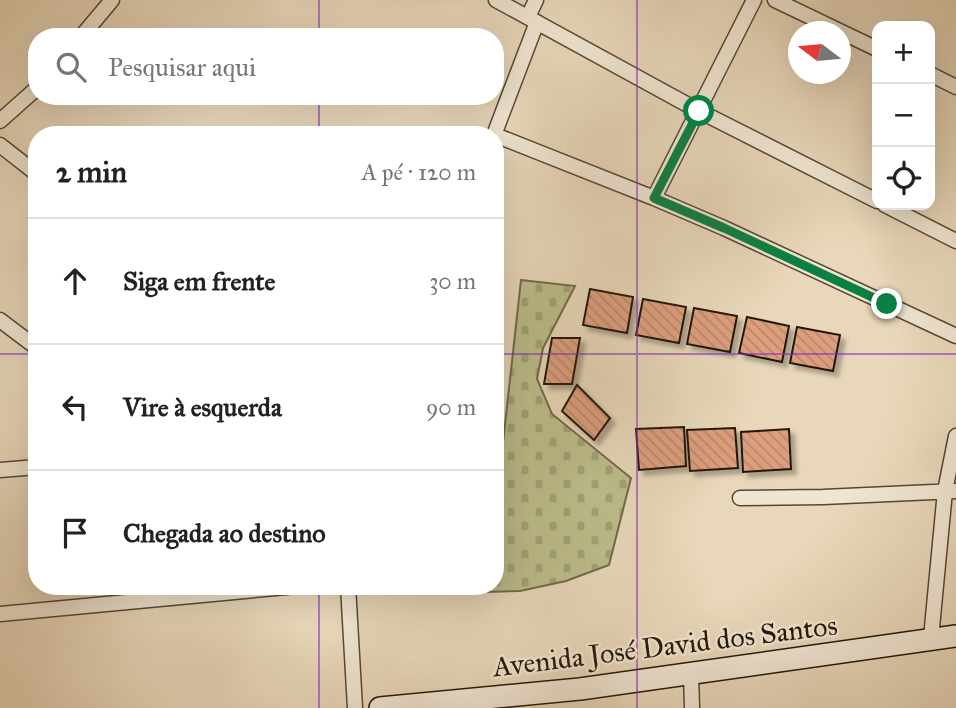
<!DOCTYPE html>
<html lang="pt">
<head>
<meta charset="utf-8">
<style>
  body { margin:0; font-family:"IM FELL Great Primer",serif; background:#f2f2f2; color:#222 }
  .controls { position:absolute; right:21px; top:21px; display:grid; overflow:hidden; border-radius:14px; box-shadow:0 7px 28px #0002 }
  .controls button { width:63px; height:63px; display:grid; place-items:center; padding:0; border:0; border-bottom:2px solid #e0e0e0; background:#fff; color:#222; font:35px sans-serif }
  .compass { position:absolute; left:788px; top:21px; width:63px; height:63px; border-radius:50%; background:#fff; box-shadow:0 7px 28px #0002; rotate:286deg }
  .stop { position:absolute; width:21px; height:21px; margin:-16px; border:5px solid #0b8043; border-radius:50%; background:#fff }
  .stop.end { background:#0b8043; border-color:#fff; box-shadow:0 2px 7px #0008 }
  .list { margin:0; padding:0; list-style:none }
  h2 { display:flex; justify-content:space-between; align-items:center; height:91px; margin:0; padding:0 28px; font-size:30px }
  h2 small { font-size:23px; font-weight:400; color:#767676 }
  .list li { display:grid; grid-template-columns:46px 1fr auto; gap:21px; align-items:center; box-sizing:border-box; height:126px; padding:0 28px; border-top:2px solid #e0e0e0 }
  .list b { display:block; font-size:26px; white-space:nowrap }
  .list em { font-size:23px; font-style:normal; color:#767676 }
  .icon { flex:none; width:38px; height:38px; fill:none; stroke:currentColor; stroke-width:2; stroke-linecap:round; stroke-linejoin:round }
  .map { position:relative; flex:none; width:956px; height:708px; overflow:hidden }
  .search { position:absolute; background:#fff; box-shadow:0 7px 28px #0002; left:28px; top:28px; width:476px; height:77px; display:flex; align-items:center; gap:18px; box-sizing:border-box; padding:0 24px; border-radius:28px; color:#767676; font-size:26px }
  .panel { position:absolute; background:#fff; box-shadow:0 7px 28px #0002; left:28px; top:126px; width:476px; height:469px; border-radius:28px }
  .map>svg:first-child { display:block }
</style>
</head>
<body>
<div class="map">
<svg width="956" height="708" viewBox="0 0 956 708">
  <defs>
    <pattern id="cemetery-stones" width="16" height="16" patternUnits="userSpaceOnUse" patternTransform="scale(1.75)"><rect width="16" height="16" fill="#bcbd8b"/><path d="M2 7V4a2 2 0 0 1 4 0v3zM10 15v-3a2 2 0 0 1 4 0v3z" fill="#a1a277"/></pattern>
    <pattern id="building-back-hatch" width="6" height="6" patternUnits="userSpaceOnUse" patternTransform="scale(1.75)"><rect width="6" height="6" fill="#dc9e7d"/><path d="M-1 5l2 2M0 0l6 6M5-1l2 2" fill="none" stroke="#bc876b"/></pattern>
    <filter id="shadow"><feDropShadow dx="5" dy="5" stdDeviation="2" flood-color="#0004"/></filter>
  </defs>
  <rect width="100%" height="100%" fill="#e8d7ba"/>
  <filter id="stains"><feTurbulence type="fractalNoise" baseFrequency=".00286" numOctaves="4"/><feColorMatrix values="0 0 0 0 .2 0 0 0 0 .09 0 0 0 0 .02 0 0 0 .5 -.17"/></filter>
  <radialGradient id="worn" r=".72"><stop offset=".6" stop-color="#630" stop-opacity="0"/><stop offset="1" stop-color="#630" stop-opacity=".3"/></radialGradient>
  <path fill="url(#cemetery-stones)" stroke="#706a4a" stroke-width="2" d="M521,280L575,286L543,348L537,379L552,414L631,478L609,565L566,581L520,591L487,592L488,586H495V515Z"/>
  <path fill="url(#building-back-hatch)" stroke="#231809" stroke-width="2" filter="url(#shadow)" d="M590,289L633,297L627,333L583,325Z
    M643,299L686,307L679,343L636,335Z
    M694,308L737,316L730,352L687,344Z
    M747,317L789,326L782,362L739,353Z
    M797,327L840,335L833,371L790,363Z
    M552,338H580L572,384H544Z
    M577,385L610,418L594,440L562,411Z
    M684,427L686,466L639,470L636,429Z
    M735,428L738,468L690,471L687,430Z
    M789,429L791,469L743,472L741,432Z"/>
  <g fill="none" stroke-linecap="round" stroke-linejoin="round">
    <g stroke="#544835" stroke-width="17">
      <path id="minor" d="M496,0L699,111L877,201
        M775,0L877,49
        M528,17L536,0
        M81,37L112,0
        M930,74L956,87
        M0,121L37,88
        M494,135L537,22
        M495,135L654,198L724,228L956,336
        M0,145L37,174
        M654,198L754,0
        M885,205L956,241
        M0,320L37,348
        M0,470L37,467
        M740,498L823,497L956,491
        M348,586L355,708
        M0,614L297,586
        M931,638L945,491L956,436
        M691,674L692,708"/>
    </g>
    <g stroke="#231809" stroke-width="24">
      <path id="secondary" d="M380,708L580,689L956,636"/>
    </g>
    <use href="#minor" stroke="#f0e5d2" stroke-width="14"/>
    <use href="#secondary" stroke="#f0e5d2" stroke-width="21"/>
  </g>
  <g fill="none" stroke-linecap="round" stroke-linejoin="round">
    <path stroke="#0b8043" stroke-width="9" d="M699,111L654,198L724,228L887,304"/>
  </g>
  <path fill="none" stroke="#7b2cbf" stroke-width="2" stroke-opacity="0.55" d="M319,0V37M637,0V708M319,96V135M0,354H37M495,354H956M319,586V708"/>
  <g text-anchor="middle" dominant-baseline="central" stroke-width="5" stroke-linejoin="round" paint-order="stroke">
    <g font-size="28" fill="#231809" stroke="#f0e5d2">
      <text transform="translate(665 646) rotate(-7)">Avenida José David dos Santos</text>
    </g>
  </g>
  <rect width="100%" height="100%" filter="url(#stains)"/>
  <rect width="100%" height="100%" fill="url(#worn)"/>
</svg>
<div class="controls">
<button>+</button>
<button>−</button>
<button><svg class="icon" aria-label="locate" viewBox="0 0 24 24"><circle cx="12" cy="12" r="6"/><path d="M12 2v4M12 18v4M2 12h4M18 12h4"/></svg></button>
</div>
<svg class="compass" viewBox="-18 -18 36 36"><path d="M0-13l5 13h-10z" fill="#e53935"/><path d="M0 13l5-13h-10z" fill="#767676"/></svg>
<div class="stop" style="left:699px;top:111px"></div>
<div class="stop end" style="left:887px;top:304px"></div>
<div class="search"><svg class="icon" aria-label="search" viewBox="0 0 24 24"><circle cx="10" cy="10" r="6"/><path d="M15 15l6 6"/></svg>Pesquisar aqui</div>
<section class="panel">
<h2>2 min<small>A pé · 120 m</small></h2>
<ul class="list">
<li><svg class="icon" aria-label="ahead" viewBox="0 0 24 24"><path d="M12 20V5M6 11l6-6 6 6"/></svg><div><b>Siga em frente</b></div><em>30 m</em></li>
<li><svg class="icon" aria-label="left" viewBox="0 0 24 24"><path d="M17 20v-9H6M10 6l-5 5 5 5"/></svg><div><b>Vire à esquerda</b></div><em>90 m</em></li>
<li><svg class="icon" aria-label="arrive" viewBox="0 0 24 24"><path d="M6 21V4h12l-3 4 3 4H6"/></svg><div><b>Chegada ao destino</b></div></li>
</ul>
</section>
</div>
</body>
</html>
